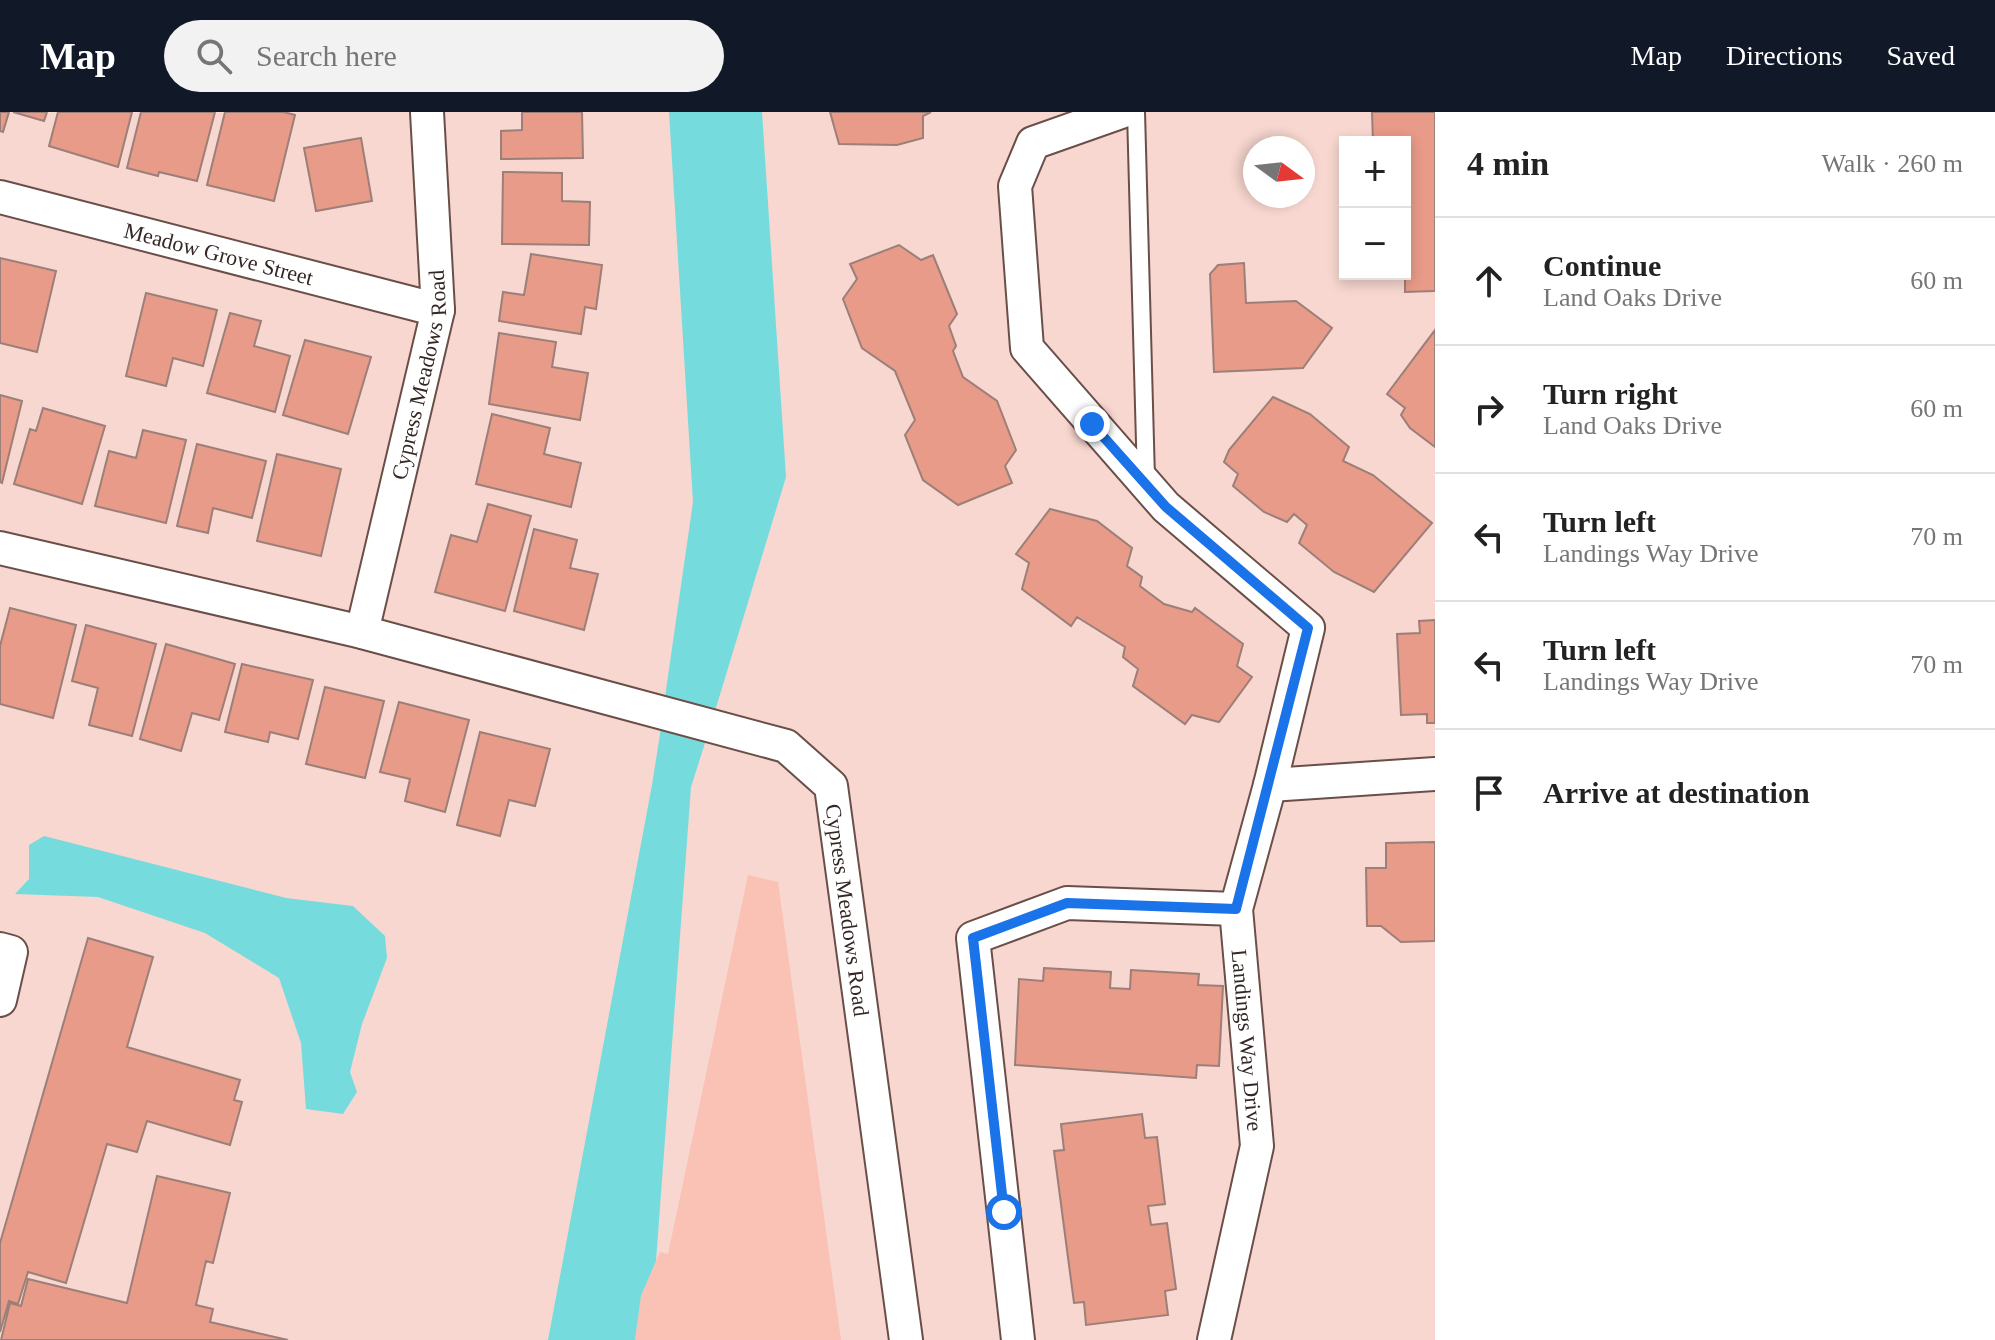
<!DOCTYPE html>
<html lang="en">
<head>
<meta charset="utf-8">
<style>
  body { margin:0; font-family:Georgia,serif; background:#f2f2f2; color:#222 }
  .controls { position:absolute; right:24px; top:24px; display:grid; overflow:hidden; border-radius:0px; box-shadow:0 4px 12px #0003 }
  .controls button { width:72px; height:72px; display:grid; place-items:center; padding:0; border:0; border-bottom:2px solid #e0e0e0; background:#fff; color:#222; font:40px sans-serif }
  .compass { position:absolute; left:1243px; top:24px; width:72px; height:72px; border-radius:50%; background:#fff; box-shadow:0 4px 12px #0003; rotate:105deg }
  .stop { position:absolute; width:24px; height:24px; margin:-18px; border:6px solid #1a73e8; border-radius:50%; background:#fff }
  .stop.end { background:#1a73e8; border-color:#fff; box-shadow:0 2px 8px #0008 }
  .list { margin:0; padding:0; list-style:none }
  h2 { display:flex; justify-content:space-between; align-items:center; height:104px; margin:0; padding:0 32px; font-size:34px }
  h2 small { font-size:26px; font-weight:400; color:#767676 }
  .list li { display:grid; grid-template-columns:52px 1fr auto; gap:24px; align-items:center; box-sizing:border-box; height:128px; padding:0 32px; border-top:2px solid #e0e0e0 }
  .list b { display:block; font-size:30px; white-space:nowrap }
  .list p { margin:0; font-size:26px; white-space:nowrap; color:#767676 }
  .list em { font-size:26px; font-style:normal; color:#767676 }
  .icon { flex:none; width:44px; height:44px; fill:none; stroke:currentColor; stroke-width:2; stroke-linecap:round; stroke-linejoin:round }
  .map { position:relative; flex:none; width:1435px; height:1228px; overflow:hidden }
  header { display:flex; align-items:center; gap:48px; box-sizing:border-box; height:112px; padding:0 40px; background:#111827; color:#fff }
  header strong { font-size:38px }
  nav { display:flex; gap:44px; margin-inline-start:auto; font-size:28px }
  .search { width:560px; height:72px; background:#f2f2f2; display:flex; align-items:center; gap:20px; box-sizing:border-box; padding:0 28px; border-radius:44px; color:#767676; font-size:30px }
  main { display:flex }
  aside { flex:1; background:#fff }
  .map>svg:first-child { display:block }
</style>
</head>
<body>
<header>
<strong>Map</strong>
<div class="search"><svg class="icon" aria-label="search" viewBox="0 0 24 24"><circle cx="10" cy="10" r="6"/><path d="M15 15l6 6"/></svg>Search here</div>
<nav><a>Map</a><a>Directions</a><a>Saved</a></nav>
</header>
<main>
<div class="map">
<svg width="1435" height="1228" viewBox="0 0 1435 1228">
  <rect width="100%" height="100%" fill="#f7d7cf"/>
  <path fill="#f9c2b4" d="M748,763L778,770L841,1228H635L641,1184L660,1140L668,1142Z"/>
  <path fill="#76dbdd" d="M669,0H762L786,365L715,599L665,585L693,390Z
    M661,616L706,628L691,675L656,1149L641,1184L635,1228H548L652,673Z
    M44,724L286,786L353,794L385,824L387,846L362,912L350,960L357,980L343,1002L306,997L301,931L279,866L205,821L98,785L15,782L29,767V733Z"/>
  <path fill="#e79b88" stroke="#9c7f78" stroke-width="2" d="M0,0H9L3,20L0,19Z
    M13,0H47L44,9Z
    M58,0H132L118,55L49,34Z
    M141,0H215L197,69L159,60L158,64L127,56Z
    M225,0H284L295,3L274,89L207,73Z
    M522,0H582L583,46L501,47V19L522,18Z
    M830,0H931L923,4V26L897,33L839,32Z
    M1372,0H1435V179L1405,180V30H1373Z
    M361,26L372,89L316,99L304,36Z
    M503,60L562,61V89L590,90L589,133L502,132Z
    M899,133L921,148L933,143L957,202L949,214L956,234L953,239L963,265L997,289L1016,338L1005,354L1012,371L958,393L923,368L905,323L915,308L895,259L862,236L843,187L857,167L850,152Z
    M531,142L602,153L596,197L585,195L581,222L499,209L503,180L524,183Z
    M0,146L56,159L37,240L0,231Z
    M1244,151L1246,191L1296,189L1332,216L1303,256L1214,260L1210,162L1218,153Z
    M146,181L217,198L203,254L173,246L166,274L126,264Z
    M230,201L261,209L254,234L290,244L275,300L207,281Z
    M1435,218V335L1410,316L1401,303L1405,296L1387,282Z
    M499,221L556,230L552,255L588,261L580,308L489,292Z
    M305,228L371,245L348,322L283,303Z
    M0,283L22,289L2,371L0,370Z
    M1273,285L1310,302L1349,335L1343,349L1373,363L1432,411L1374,480L1334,460L1299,431L1307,413L1294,402L1287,410L1264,400L1233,374L1238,362L1224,350L1229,338Z
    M43,296L105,314L82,392L14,372L30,317L36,319Z
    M492,302L550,316L544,342L581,351L571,395L476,372Z
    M143,318L186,328L166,411L95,394L109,339L136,346Z
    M197,332L266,349L252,406L213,396L208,421L177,414Z
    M277,342L341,357L321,444L257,429Z
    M488,392L531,404L505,499L435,480L451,423L477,430Z
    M1050,397L1097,409L1132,436L1127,454L1142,465L1140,474L1164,492L1192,500L1195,496L1243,532L1237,554L1252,565L1219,610L1192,603L1185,612L1133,574L1138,557L1123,545L1125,535L1077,505L1071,514L1022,477L1029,451L1016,442Z
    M534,417L577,428L570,456L598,462L584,518L514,499Z
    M10,496L76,513L53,606L0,592V534Z
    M1435,508V611H1427V602L1401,603L1397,522L1420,521L1419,509Z
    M86,513L156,532L132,624L89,613L98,576L72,569Z
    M166,532L235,552L219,608L192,601L181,639L140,627Z
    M242,552L313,568L298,627L270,620L268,630L225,620Z
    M325,575L384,589L365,666L306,652Z
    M399,590L469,608L445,700L405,689L410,667L380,660Z
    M480,620L550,637L535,694L509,688L500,724L457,713Z
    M1435,730V829L1401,830L1381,814H1367L1366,756H1386V731Z
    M88,826L153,845L127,935L240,968L234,988L242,990L230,1033L147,1009L137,1040L107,1032L66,1171L28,1160L18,1192L9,1189L0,1220V1131Z
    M1044,856L1111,860L1110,876L1130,877L1131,858L1199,862L1198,873L1223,874L1219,954L1197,953L1196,966L1015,953L1019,867L1043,869Z
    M1142,1002L1145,1026L1157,1025L1165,1092L1148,1094L1151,1113L1167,1111L1176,1177L1165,1179L1168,1203L1086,1213L1084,1190L1074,1191L1054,1039L1064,1038L1061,1012Z
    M157,1064L230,1081L213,1151L206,1149L196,1193L213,1197L210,1210L288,1228H1L10,1191L21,1194L28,1167L127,1191Z"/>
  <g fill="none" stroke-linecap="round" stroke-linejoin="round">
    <g stroke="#6a4f49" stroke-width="20">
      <path id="service" d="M1136,0L1146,367"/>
    </g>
    <g stroke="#6a4f49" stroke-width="36">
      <g id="minor">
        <path id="s1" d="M1121,0L1033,31L1015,74L1027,236L1166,395L1308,516L1270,673L1236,797L1257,1034L1214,1228"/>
        <path id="s2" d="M0,85L438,198"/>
        <path id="s3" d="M0,436L362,520L786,634L831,674L906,1228"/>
        <path id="s4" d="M362,520L438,198L427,0"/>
        <path d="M1270,673L1435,662"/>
        <path d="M0,837L11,840L0,888"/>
        <path d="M1018,1228L973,826L1067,791L1236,797"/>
      </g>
    </g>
    <use href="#service" stroke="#fff" stroke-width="16"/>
    <use href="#minor" stroke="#fff" stroke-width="32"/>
  </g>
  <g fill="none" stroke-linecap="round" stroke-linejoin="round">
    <path stroke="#1a73e8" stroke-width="10" d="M1004,1100L973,826L1067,791L1236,797L1308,516L1166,395L1092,312"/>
  </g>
  <g text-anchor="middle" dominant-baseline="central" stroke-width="6" stroke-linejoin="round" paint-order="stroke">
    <g font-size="22" fill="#342825" stroke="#fff">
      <text stroke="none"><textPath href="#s2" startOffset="226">Meadow Grove Street</textPath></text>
      <text stroke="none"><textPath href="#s4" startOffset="264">Cypress Meadows Road</textPath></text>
      <text stroke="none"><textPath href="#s3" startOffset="996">Cypress Meadows Road</textPath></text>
      <text stroke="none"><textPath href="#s1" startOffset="1122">Landings Way Drive</textPath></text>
    </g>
  </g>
</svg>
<div class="controls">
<button>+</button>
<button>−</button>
</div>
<svg class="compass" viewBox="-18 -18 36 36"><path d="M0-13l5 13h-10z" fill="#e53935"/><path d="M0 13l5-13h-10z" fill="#767676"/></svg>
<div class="stop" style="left:1004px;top:1100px"></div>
<div class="stop end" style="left:1092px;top:312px"></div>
</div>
<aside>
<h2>4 min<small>Walk · 260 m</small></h2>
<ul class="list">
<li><svg class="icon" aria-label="ahead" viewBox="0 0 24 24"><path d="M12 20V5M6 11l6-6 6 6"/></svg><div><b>Continue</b><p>Land Oaks Drive</p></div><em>60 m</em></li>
<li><svg class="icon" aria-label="right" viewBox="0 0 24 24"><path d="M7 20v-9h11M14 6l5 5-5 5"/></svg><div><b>Turn right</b><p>Land Oaks Drive</p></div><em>60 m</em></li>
<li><svg class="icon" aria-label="left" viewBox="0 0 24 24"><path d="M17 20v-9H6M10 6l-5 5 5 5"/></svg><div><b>Turn left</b><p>Landings Way Drive</p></div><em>70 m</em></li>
<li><svg class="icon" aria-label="left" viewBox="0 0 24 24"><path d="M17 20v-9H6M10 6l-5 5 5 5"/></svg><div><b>Turn left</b><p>Landings Way Drive</p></div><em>70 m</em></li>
<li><svg class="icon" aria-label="arrive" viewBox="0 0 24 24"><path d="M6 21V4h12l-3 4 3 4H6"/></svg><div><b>Arrive at destination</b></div></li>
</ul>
</aside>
</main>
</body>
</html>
